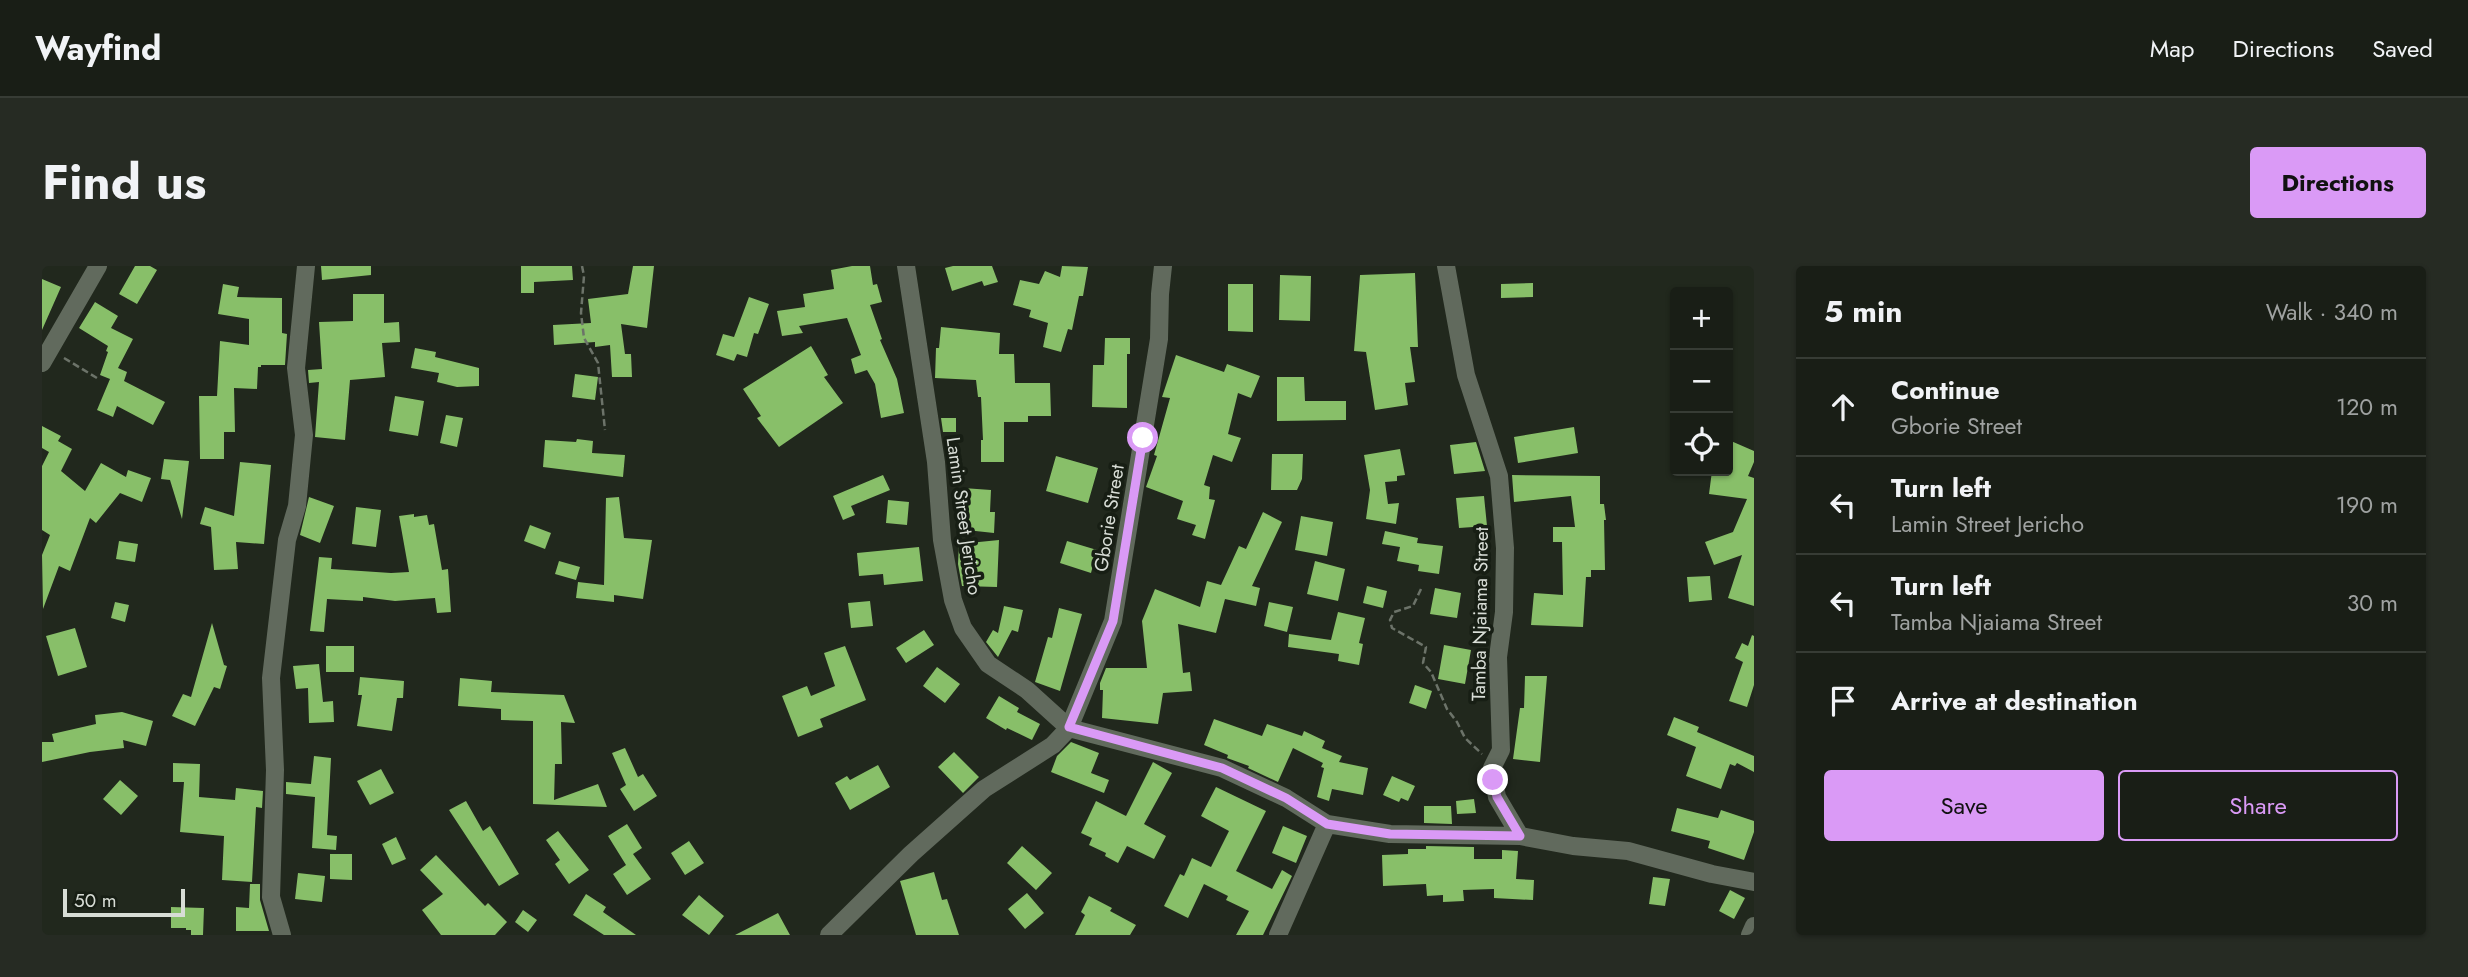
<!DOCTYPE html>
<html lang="en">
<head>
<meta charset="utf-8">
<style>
  body { margin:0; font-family:Jost,sans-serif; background:#262b23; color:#f1f3f6 }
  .controls { position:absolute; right:21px; top:21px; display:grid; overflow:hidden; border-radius:7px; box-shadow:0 2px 5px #0004 }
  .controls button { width:63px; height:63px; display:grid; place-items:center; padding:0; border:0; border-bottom:2px solid #373c35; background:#191e16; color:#f1f3f6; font:35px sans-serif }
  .scale { position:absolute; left:21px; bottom:18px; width:122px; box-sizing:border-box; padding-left:7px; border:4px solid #d8ddd6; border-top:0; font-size:19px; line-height:24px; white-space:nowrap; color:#d8ddd6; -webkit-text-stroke:5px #171e14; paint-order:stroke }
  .stop { position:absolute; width:21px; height:21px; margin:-16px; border:5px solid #da9af6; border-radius:50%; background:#fff }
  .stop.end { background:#da9af6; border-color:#fff; box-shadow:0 2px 7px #0008 }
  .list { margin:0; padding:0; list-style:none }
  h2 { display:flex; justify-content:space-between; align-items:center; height:91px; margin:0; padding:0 28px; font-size:30px }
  h2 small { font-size:23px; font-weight:400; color:#9fa2a1 }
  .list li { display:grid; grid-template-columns:46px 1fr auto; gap:21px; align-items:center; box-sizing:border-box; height:98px; padding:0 28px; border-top:2px solid #373c35 }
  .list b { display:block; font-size:26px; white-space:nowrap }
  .list p { margin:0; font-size:23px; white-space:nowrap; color:#9fa2a1 }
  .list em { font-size:23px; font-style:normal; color:#9fa2a1 }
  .actions { display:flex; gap:14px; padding:21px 28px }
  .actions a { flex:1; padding:16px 0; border:2px solid #da9af6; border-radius:7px; text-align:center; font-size:24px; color:#da9af6 }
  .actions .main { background:#da9af6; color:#111 }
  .icon { flex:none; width:38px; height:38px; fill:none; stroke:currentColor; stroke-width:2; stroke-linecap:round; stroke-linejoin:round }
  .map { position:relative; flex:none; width:1712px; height:669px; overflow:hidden; border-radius:7px }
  header { display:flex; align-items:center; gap:42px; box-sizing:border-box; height:98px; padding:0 35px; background:#191e16; border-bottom:2px solid #373c35 }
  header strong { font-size:33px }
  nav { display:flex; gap:38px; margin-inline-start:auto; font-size:24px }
  .intro { display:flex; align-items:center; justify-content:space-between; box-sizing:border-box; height:168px; padding:0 42px }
  h1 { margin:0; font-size:49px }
  .button { padding:18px 32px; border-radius:7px; background:#da9af6; color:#111; font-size:24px; font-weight:700 }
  main { display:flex; gap:42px; padding:0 42px }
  aside { flex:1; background:#191e16; border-radius:7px; box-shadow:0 2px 5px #0004 }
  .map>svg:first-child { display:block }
</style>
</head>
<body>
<header>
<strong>Wayfind</strong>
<nav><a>Map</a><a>Directions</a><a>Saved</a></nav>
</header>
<div class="intro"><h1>Find us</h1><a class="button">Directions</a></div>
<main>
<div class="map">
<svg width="1712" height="669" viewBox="0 0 1712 669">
  <rect width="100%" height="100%" fill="#21281d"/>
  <path fill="#88bf69" d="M93,0H108L115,4L95,38L77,28Z
    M279,0H329V9L280,14Z
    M479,0H530L531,14L492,16V27H479Z
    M591,0H612L605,62L579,58L583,88H589L590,111H570L568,79L553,81V76L512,79L511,59L549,57L546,33L586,28Z
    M810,0H828L831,19L835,18L840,36L828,39L840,73L838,74L855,113L862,147L839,152L833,118L825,104L813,108L809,93L819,89L805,52L757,60L761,67L740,70L735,45L763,41L761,28L792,23L789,4Z
    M911,0H950L956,16L942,20L940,15L910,25L903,2Z
    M1020,0L1046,1L1041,30H1037L1030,64L1026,63L1019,86L1001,81L1006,57L987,51L989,44L971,39L978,14L997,18L1003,5L1018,11Z
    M1373,7L1376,81H1368L1373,116L1363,117L1366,139L1333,144L1324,86L1312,85L1318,9Z
    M1238,9L1269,10L1268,55L1237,54Z
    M0,13L19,21L0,64Z
    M1491,17V31L1459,32V18Z
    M181,18L197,21L195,31L240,32V67L245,68L243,99H219V101H216L215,123L192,122L193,166H182V193H158L157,130H175L178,75L207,79V53L176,48Z
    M1186,18H1211V66L1186,65Z
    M311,28H342V57L357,56L358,76L340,77L343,111L308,114L303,174L273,171L277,116L267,117L266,104L280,103L277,56L311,55Z
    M707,31L727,38L716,68L712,67L705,91L695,88L692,95L674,89L681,68L692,71Z
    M53,36L76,50L69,62L91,73L76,102L85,106L82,115L123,136L111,159L75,140L71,151L55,144L68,113L58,109L66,86L64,85L66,80L37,62Z
    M899,61L958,67L957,88H972L973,117H1008L1009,150H986V156H962V196H939V174H941L939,131H936L934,114L893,112L894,82H897Z
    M1063,72H1088V88H1085V142L1050,141L1051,99H1062Z
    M769,80L786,109L782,111L801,137L737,181L715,152L719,150L701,123Z
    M373,82L394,86L393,91L437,102V120L415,121L395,116L397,107L369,102Z
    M1134,89L1182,106L1185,98L1218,110L1209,132L1196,127L1186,168L1199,172L1190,196L1171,189L1162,219L1168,221L1167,233L1173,234L1163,273L1150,269L1154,259L1135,253L1141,235L1104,221L1115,190L1112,189L1128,132L1120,131Z
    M533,108L556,111L553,134L530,131Z
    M1235,111H1262L1263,135H1304V154L1235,155Z
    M353,130L382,135L376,170L347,165Z
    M404,149L421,152L415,181L398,177Z
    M899,152H914V166H901Z
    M0,160L19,170L16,175L30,183L19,205L43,225L59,197L84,211L86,204L109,212L100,236L78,227L54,257L48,252L28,305L17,300L1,343L0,289L8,269L0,264V200L7,186L0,182Z
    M1532,161L1536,187L1476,197L1472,171Z
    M535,173L551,175L550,187L583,189L581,211L501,201L503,174L534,176Z
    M1689,175L1712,185V196L1706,210L1712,212V340L1686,332L1700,289L1672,299L1663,276L1691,266L1705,233L1667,228L1670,205L1686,207V184Z
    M1434,176L1443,205L1412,208L1408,179Z
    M1358,183L1363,209L1355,210V215L1343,216L1346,238L1357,237L1354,258L1324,253L1328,224L1322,189Z
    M1230,188H1261L1260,213L1255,224H1229Z
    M1014,190L1056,202L1046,237L1004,225Z
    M122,193L147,195L140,253L128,214L119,213Z
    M198,196L229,199L222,278L194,276L196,303L172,304L169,261L158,258L163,241L192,250Z
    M841,209L848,224L809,240L813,249L801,254L791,230Z
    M1470,209L1558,210V238H1562L1564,254H1562L1563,304H1549V311H1544L1541,361L1489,359L1492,327L1521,329L1520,276H1511V261H1533L1529,230L1472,236Z
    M921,222L949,224L948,246H953L952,267L915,263L916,239H920Z
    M1442,230L1445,260L1417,262L1414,232Z
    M267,231L292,240L278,277L258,269Z
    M577,231L582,272L610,274L601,333L572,329V336L534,332L536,316L562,319L564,232Z
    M846,234L867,236L865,259L844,257Z
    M314,241L339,244L334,281L310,278Z
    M1221,246L1240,256L1210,320L1218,322L1214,340L1183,333L1174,367L1136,358L1141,407L1148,406L1150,425L1121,427L1116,458L1060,452L1061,424H1058V417L1064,402H1105L1100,355L1113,323L1158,341L1165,315L1179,319L1197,280L1204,283Z
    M372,248V251L385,249L387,259L392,258L400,304L406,303L409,346L395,347L393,332L353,335L321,331V335L285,333L282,366L268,365L277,291L290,292L289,303L349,307L367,306L357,250Z
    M1259,250L1291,256L1285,290L1253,284Z
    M488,259L509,267L503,283L482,275Z
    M1343,265L1376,272L1375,277L1401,280L1397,308L1376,305L1377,299L1355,295L1358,281L1340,278Z
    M957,274L955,321L920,320L916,298L917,278Z
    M77,275L96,278L93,296L74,293Z
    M1025,275L1055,284L1049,307L1018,297Z
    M877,281L881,315L842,319L841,308L817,310L815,287Z
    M517,295L538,301L534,314L513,308Z
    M1273,295L1303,303L1296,335L1265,328Z
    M1668,310L1670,334L1647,336L1645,311Z
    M1325,320L1345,325L1341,342L1321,337Z
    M1393,322L1419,327L1415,352L1388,348Z
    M828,335L831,360L809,362L806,337Z
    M73,336L87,339L83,356L69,352Z
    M1227,336L1251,341L1245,366L1222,360Z
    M962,340L981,344L976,366L970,364L956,391L944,376L951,364L956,367Z
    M1017,342L1040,348L1018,425L993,416L1006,371L1010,372Z
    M1296,346L1323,352L1317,377L1321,378L1317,399L1296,395L1297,388L1246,381L1247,368L1289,374Z
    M170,357L182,399L185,400L178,423L172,421L153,460L130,450L141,428L149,431Z
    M33,362L45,401L16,410L4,370Z
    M882,364L892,379L864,397L854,382Z
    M1710,369L1712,370V419L1705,441L1687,435L1701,396L1693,392L1700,377L1706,380Z
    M1402,379L1429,384L1423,418L1396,413Z
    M284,380H312V406H284Z
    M803,380L824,434L778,453L781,461L756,471L740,430L765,420L769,430L793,420L782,387Z
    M277,398L281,436L291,435L292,456L267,457L266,422L254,423L251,400Z
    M895,401L918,418L903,437L881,420Z
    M1483,410H1505L1498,496L1471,493L1478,442H1482Z
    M318,411L362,415L361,432H355L350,465L315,460L320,429H316Z
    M418,412L450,415L449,426L522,429L533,457L519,456L520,498H513L512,534L556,518L565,541L491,538V455L459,454V443L416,440Z
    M1373,419L1390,425L1384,443L1367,437Z
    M957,430L977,442L975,446L998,458L990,474L965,462L964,464L944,452Z
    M80,446L111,455L104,480L81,474L82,482L48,486L0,496V476H12L10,468L54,458L53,449Z
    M1632,451L1657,461L1655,466L1712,490V506L1695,497L1693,500L1688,498L1679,523L1644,510L1654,481L1625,469Z
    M1172,453L1220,470L1225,458L1260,470L1262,465L1283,475L1280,482L1300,490L1297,496L1326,502L1321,529L1290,523L1287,535L1275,531L1282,502L1279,501L1281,497L1251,482L1236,516L1206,502L1207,500L1185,492L1186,489L1162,479Z
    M1029,476L1057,487L1049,507L1067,514L1062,527L1009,506L1015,490Z
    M583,482L596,511L601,508L615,530L592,545L578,523L584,519L570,487Z
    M912,486L937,511L921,527L896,501Z
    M272,490L289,492L285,569L295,570L294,584L270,582L273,531L244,528V516L269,518Z
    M1111,496L1130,507L1102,558L1124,570L1112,593L1085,580L1076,597L1063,590L1064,587L1047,579L1050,572L1039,567L1054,535L1084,550Z
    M131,497L158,498L157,531L193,534L194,522L221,525L220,542L214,541L210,616L180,614L182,570L138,566L142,516H131Z
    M836,499L848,521L808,544L793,517L805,510L808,514Z
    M339,503L352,527L328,539L315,515Z
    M1350,510L1373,520L1366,535L1359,532L1357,536L1341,529Z
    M78,514L96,530L79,549L61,533Z
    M1174,521L1224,545L1194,605L1230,623L1240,604L1250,610L1221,669H1194L1207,645L1184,634L1186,630L1162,618L1146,652L1122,640L1138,608L1142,610L1150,592L1169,601L1187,565L1159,550Z
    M1432,533L1434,547L1415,548L1414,535Z
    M424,535L441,565L448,560L477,608L457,620L407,544Z
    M1382,540H1409L1410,558L1382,557Z
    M1635,542L1676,552L1679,544L1712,555V566L1702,594L1666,582L1668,575L1629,565Z
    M585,558L600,582L591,588L609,613L585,629L571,608L584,599L566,570Z
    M1241,560L1265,570L1254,597L1230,587Z
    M516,565L547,604L527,618L513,598L518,594L504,574Z
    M354,571L364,593L350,599L340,578Z
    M647,575L662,597L643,609L629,587Z
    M980,580L1010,607L994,624L965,597Z
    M1384,580L1432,581V593H1460V584L1476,585L1474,613L1492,614L1491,634L1452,632V623L1421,624L1422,635L1401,636V629L1385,630L1384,618L1341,620L1340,589L1366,588V583H1384Z
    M288,588H310V614L288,613Z
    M394,589L443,640L446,637L465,656L453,669H399L380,644L401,628L378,604Z
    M892,606L900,634L905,633L917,669H874L858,615Z
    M256,607L283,610L280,636L253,633Z
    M1611,611L1628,613L1623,640L1607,638Z
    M208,618H218V634L227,665H194V641L207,642Z
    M1688,624L1703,632L1692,653L1677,645Z
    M985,627L1002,647L983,663L966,643Z
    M544,628L564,641L561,646L594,669H562L531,649Z
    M657,629L682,650L667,669L640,649Z
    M1047,630L1070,642L1068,645L1094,659L1088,669H1033L1043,649L1039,646Z
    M129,641L162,642L161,669H149V664H144V662H129Z
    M481,644L495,654L486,666L473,656Z
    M736,647L748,669H693Z"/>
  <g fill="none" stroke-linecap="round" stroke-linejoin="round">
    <path stroke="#6c7369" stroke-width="2.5" stroke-dasharray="7 3.5" stroke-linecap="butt" d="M540,0L542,10L539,47L542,72L556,97L563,164
      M22,92L55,112
      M1379,323L1371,340L1352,346L1348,354L1350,362L1384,381L1381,397L1389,406L1405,443L1415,456L1423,472L1440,488"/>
    <path stroke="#616a5d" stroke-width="18" d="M864,0L894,196L900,274L911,334L921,362L946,398L985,424L1027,462L1180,502L1244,532L1285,558L1348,568L1478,570L1531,580L1586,585L1670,608L1712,616
      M1404,0L1424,109L1457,210L1463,282L1462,346L1456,391L1459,484L1450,502L1455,531L1478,570
      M0,97L56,0
      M240,669L229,631L233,504L229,412L245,274L255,240L262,169L254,102L264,0
      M787,669L869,588L942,523L1011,479L1027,462L1071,355L1117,73L1118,28L1121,0
      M1236,669L1285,558
      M1708,669L1712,660"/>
  </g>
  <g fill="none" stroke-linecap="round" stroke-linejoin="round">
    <path stroke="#da9af6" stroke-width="9" d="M1101,172L1071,355L1027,461L1180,502L1244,532L1285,558L1348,568L1478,570L1455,531L1451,514"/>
  </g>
  <g text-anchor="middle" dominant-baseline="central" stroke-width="7" stroke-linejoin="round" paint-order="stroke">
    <g font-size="19" fill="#d8ddd6" stroke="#171e14">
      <text transform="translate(922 250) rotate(82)">Lamin Street Jericho</text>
      <text transform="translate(1067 252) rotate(-81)">Gborie Street</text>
      <text transform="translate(1438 348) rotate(-89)">Tamba Njaiama Street</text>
    </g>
  </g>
</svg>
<div class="controls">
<button>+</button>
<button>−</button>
<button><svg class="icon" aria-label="locate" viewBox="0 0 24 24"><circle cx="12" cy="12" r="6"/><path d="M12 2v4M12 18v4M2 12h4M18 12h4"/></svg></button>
</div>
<div class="scale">50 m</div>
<div class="stop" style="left:1101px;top:172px"></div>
<div class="stop end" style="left:1451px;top:514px"></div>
</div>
<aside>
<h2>5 min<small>Walk · 340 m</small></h2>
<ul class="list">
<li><svg class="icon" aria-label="ahead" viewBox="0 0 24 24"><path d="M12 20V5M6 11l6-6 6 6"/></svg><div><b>Continue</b><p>Gborie Street</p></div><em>120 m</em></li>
<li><svg class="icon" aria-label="left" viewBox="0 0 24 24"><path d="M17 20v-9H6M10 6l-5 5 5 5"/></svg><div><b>Turn left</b><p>Lamin Street Jericho</p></div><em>190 m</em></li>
<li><svg class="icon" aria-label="left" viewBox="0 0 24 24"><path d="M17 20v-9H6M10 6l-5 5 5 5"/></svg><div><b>Turn left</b><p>Tamba Njaiama Street</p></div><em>30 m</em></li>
<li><svg class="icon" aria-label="arrive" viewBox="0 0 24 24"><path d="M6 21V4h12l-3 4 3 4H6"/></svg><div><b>Arrive at destination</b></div></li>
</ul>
<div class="actions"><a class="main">Save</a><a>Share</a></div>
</aside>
</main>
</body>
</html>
